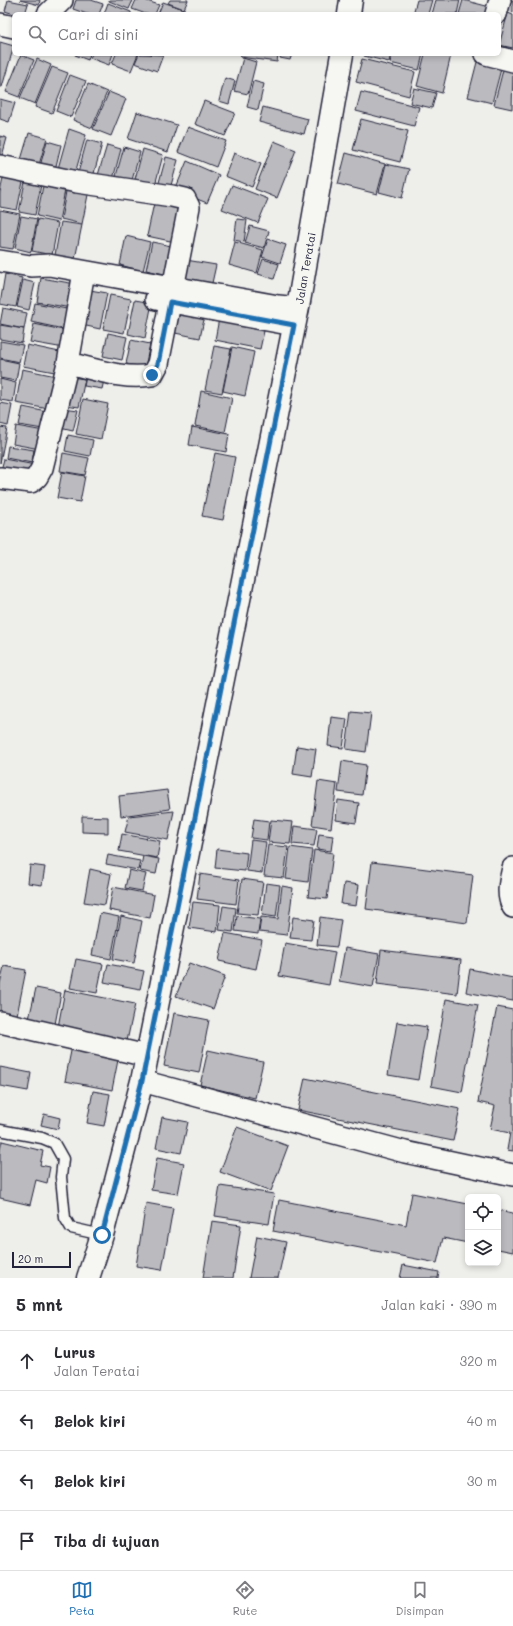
<!DOCTYPE html>
<html lang="id">
<head>
<meta charset="utf-8">
<style>
  body { margin:0; font-family:Mali,sans-serif; background:#f2f2f3; color:#2b2b33 }
  .controls { position:absolute; right:12px; bottom:12px; display:grid; overflow:hidden; border-radius:6px; box-shadow:0 2px 6px #0003 }
  .controls button { width:36px; height:36px; display:grid; place-items:center; padding:0; border:0; border-bottom:1px solid #e1e1e2; background:#fff; color:#2b2b33; font:20px sans-serif }
  .scale { position:absolute; left:12px; bottom:10px; width:59px; box-sizing:border-box; padding-left:4px; border:2px solid #22223b; border-top:0; font-size:11px; line-height:14px; white-space:nowrap; color:#22223b; -webkit-text-stroke:3px #f6f6f2; paint-order:stroke }
  .stop { position:absolute; width:12px; height:12px; margin:-9px; border:3px solid #1f6fb2; border-radius:50%; background:#fff }
  .stop.end { background:#1f6fb2; border-color:#fff; box-shadow:0 1px 4px #0008 }
  .list { margin:0; padding:0; list-style:none }
  h2 { display:flex; justify-content:space-between; align-items:center; height:52px; margin:0; padding:0 16px; font-size:17px }
  h2 small { font-size:13px; font-weight:400; color:#7c7c81 }
  .list li { display:grid; grid-template-columns:26px 1fr auto; gap:12px; align-items:center; box-sizing:border-box; height:60px; padding:0 16px; border-top:1px solid #e1e1e2 }
  .list b { display:block; font-size:15px; white-space:nowrap }
  .list p { margin:0; font-size:13px; white-space:nowrap; color:#7c7c81 }
  .list em { font-size:13px; font-style:normal; color:#7c7c81 }
  .icon { flex:none; width:22px; height:22px; fill:none; stroke:currentColor; stroke-width:2; stroke-linecap:round; stroke-linejoin:round }
  .map { position:relative; flex:none; width:513px; height:1278px; overflow:hidden }
  .search { position:absolute; background:#fff; box-shadow:0 2px 6px #0003; left:12px; right:12px; top:12px; height:44px; display:flex; align-items:center; gap:10px; box-sizing:border-box; padding:0 14px; border-radius:6px; color:#7c7c81; font-size:15px }
  .sheet { height:292px; background:#fff }
  nav { display:flex; justify-content:space-around; align-items:center; box-sizing:border-box; height:56px; border-top:1px solid #e1e1e2; background:#fff; font-size:11px; color:#7c7c81 }
  nav a { display:grid; justify-items:center; gap:2px }
  nav .on { color:#1f6fb2 }
  .map>svg:first-child { display:block }
</style>
</head>
<body>
<div class="map">
<svg width="513" height="1278" viewBox="0 0 513 1278">
  <rect width="100%" height="100%" fill="#eeeeeb"/>
  <filter id="ink" filterUnits="userSpaceOnUse"><feTurbulence type="fractalNoise" baseFrequency=".025" numOctaves="2"/><feDisplacementMap in="SourceGraphic" scale="8" xChannelSelector="R" yChannelSelector="G"/><feConvolveMatrix kernelMatrix="1 2 1 2 8 2 1 2 1" color-interpolation-filters="sRGB"/></filter>
  <g filter="url(#ink)">
    <path fill="#bbbbbf" stroke="#22223b" d="M8,0L28,4L25,14H14L5,11Z
      M20,0H40L39,5Z
      M76,0H91L103,4L99,14H87L73,9Z
      M109,0H133L129,9L109,1Z
      M136,0H144L159,5L155,14H146L132,9Z
      M170,0H188L184,9L168,3Z
      M417,0H432L428,14H413Z
      M436,0H460L457,14H432Z
      M463,0L490,7L488,14H459Z
      M511,0H513V12L508,11Z
      M163,2L183,9L181,14H158Z
      M108,3L131,12V14H104Z
      M508,13L513,15V48L499,45Z
      M0,42L14,46L2,87H0Z
      M75,54H90L88,60L75,55Z
      M92,54H113L109,65L90,58Z
      M116,54H138L131,71L112,64Z
      M139,54L163,55L157,71L135,63Z
      M241,54H278L277,62L240,57Z
      M281,54H292L290,60L280,58Z
      M365,54H391L389,62L364,56Z
      M392,54H423L419,70L390,63Z
      M425,54L451,55L442,93L417,86Z
      M21,55L34,60L19,97L6,92Z
      M243,58L256,62L248,94L234,91Z
      M478,58L502,65L492,103L468,97Z
      M37,59L51,65L35,104L20,98Z
      M362,59L415,72L409,96L356,82Z
      M504,66L513,68L512,109L494,105Z
      M52,67L68,73L52,113L35,107Z
      M70,75L86,81L71,117L56,111Z
      M225,78L235,81L229,104L219,101Z
      M253,81L264,84L258,110L247,107Z
      M88,84L107,92L92,128L73,120Z
      M414,88L436,93L432,108L410,103Z
      M109,92L126,99L111,136L93,129Z
      M361,92L419,107L414,126L356,111Z
      M0,99L15,103L9,122L0,119Z
      M204,101L235,113L225,136L195,124Z
      M263,107L308,119L304,134L259,122Z
      M137,112L177,125L168,152L128,139Z
      M361,119L408,131L400,162L353,150Z
      M188,127L226,141L216,167L178,152Z
      M69,129L86,135L74,177L57,172Z
      M29,133L47,138L38,168L20,163Z
      M0,136L7,138L1,160L0,159Z
      M87,140L102,144L93,177L78,173Z
      M47,141L61,145L55,170L40,166Z
      M274,141L296,150L277,198L255,189Z
      M107,145L121,149L113,179L98,175Z
      M124,147L140,152L132,180L116,176Z
      M143,149L163,155L155,185L135,179Z
      M234,153L261,164L252,187L225,176Z
      M346,153L385,164L377,194L338,184Z
      M166,157L178,160L170,189L158,186Z
      M187,161L219,175L207,203L175,190Z
      M386,164L409,169L402,198L379,192Z
      M4,173L24,177L17,210L0,207V193Z
      M26,177L42,180L35,215L19,212Z
      M44,181L66,185L59,221L37,216Z
      M232,185L268,199L258,223L222,209Z
      M67,186L89,190L82,224L61,219Z
      M154,203L182,209L175,242L147,236Z
      M0,210L20,214L13,249L0,247Z
      M21,216L37,219L31,252L15,248Z
      M38,219L58,223L52,255L32,251Z
      M237,219L247,220L244,242L234,240Z
      M61,222L82,225L75,259L55,255Z
      M250,226L269,231L264,248L245,243Z
      M126,236L150,242L143,271L120,265Z
      M268,239L286,245L280,263L262,257Z
      M152,242L176,247L169,275L146,270Z
      M235,242L263,250L257,273L229,265Z
      M263,259L279,264L274,279L258,274Z
      M186,260L216,265L212,283L183,278Z
      M5,274L22,278L16,307L0,304Z
      M41,278L76,284L71,308L37,302Z
      M23,280L35,283L29,310L17,307Z
      M90,290L107,293L100,329L82,325Z
      M110,295L131,299L124,333L103,329Z
      M135,300L152,303L145,338L128,334Z
      M35,303L72,310L68,330L31,322Z
      M3,308L27,313L24,329L0,324Z
      M180,310L205,315L200,338L175,333Z
      M220,313L266,322L260,349L215,340Z
      M34,324L68,331L64,348L30,342Z
      M0,325L24,329L22,343L0,339Z
      M108,333L127,337L122,360L103,356Z
      M131,340L150,344L145,367L126,364Z
      M0,341L23,345L19,362L0,358Z
      M27,345L64,353L60,373L23,366Z
      M214,346L231,349L222,393L205,390Z
      M232,347L254,352L245,396L223,391Z
      M0,359L19,363L16,381L0,378Z
      M22,369L56,376L49,409L16,403Z
      M87,372L105,376L102,389L84,386Z
      M71,377L85,379L79,407L66,405Z
      M0,379L16,383L13,402L0,400Z
      M201,391L232,398L225,432L195,426Z
      M83,399L108,404L101,439L76,434Z
      M0,403L12,405L8,426L0,424Z
      M23,407L47,412L43,429L19,425Z
      M64,408L78,410L73,431L60,428Z
      M16,426L44,431L40,449L13,444Z
      M0,427L7,428L0,463Z
      M192,427L229,434L226,452L189,445Z
      M68,435L93,440L90,456L65,451Z
      M8,446L34,450L32,463L6,458Z
      M63,453L89,458L85,475L60,471Z
      M215,453L235,457L223,520L202,516Z
      M4,459L35,465L33,475L1,470Z
      M62,472L85,476L80,502L57,498Z
      M351,711L371,713L366,752L346,749Z
      M331,717L347,719L343,748L328,746Z
      M297,746L316,749L312,777L293,774Z
      M342,761L366,765L362,795L338,792Z
      M318,781L337,784L331,828L312,825Z
      M167,790L170,809L121,816L119,796Z
      M338,800L359,803L356,823L336,820Z
      M174,811L168,840L125,832L129,816Z
      M82,816L108,817V833L82,832Z
      M254,819L269,821L267,840L251,838Z
      M271,820L293,822L290,844L268,842Z
      M294,826L317,829L314,846L292,844Z
      M122,834L160,841L157,858L119,851Z
      M319,834L333,836L331,851L317,849Z
      M251,840L266,842L262,873L247,871Z
      M268,845L288,847L284,878L264,876Z
      M290,847L312,850L308,882L286,879Z
      M217,849L247,853L245,871L215,868Z
      M314,850L333,853L327,899L308,897Z
      M108,855L140,861L138,870L106,864Z
      M143,856L159,859L156,874L140,871Z
      M372,862L473,875L467,923L366,909Z
      M30,865L45,867L42,885L28,883Z
      M90,869L111,874L105,905L84,902Z
      M129,870L146,874L142,891L125,888Z
      M200,874L239,880L236,904L197,899Z
      M242,879L263,882L258,915L237,913Z
      M266,883L280,885L276,917L262,915Z
      M344,883L359,885L356,906L341,904Z
      M282,886L293,888L287,935L259,932L261,917L278,919Z
      M113,887L154,895L150,918L109,910Z
      M193,902L220,905L217,932L189,928Z
      M223,906L236,908L233,932L219,930Z
      M100,913L119,917L111,959L92,955Z
      M121,916L142,921L134,963L113,959Z
      M237,916L260,919L258,934L235,931Z
      M293,917L314,920L311,940L290,938Z
      M320,917L341,920L337,947L317,945Z
      M225,933L262,940L256,969L219,961Z
      M285,943L335,952L329,985L279,976Z
      M345,948L379,954L373,987L339,981Z
      M381,950L461,960L457,994L377,984Z
      M76,959L103,964L97,993L70,988Z
      M189,963L225,976L213,1009L176,996Z
      M108,964L144,971L140,989L104,982Z
      M4,966L26,970L17,1015L0,1012V984Z
      M470,969L513,978V1001L466,992Z
      M36,988L61,993L55,1024L29,1019Z
      M65,990L135,1004L127,1041L58,1027Z
      M446,999L478,1005L462,1092L431,1086Z
      M497,1007L513,1010V1151L507,1150L510,1133L490,1129L495,1106L478,1102Z
      M174,1013L209,1020L199,1073L164,1066Z
      M397,1022L427,1027L418,1080L388,1075Z
      M72,1046L119,1055L112,1090L65,1081Z
      M208,1050L263,1062L255,1098L200,1085Z
      M0,1067L31,1073L28,1091L0,1086Z
      M305,1078L460,1109L453,1141L298,1110Z
      M93,1091L110,1094L104,1126L87,1123Z
      M44,1114L60,1118L58,1129L41,1125Z
      M162,1117L188,1122L181,1153L156,1148Z
      M237,1127L288,1146L271,1191L220,1172Z
      M2,1141L43,1151L40,1165L50,1167L47,1183L36,1180L30,1205L0,1198V1150Z
      M157,1158L184,1163L178,1194L151,1190Z
      M220,1186L274,1194L269,1224L215,1216Z
      M412,1193L468,1204V1243L443,1238L437,1263L273,1231L279,1200L406,1225Z
      M146,1203L173,1208L162,1270L136,1266Z
      M498,1210L513,1213V1252L498,1249Z
      M212,1221L241,1225L233,1278H203Z
      M257,1236L286,1242L278,1278H249Z
      M403,1265L439,1272L438,1278H400Z"/>
    <g fill="none" stroke-linecap="round" stroke-linejoin="round">
      <g stroke="#22223b" stroke-width="13">
        <path id="lane" d="M0,1130L42,1138L54,1143L63,1159L61,1177L65,1218L71,1228L102,1235"/>
      </g>
      <g stroke="#22223b" stroke-width="24">
        <path id="street" d="M48,14L62,0
          M496,14L500,0
          M0,24L14,27
          M486,54L513,61
          M0,166L77,182L172,196L185,199L189,207L158,364L152,375C123,380 95,369 68,363
          M0,261L31,266L49,265L278,306L298,308
          M156,299L294,325
          M0,478L31,482L37,477L42,468L68,363L84,272
          M513,868C510,881 506,894 513,907
          M0,1022L147,1056
          M142,1081L405,1152L513,1175"/>
      </g>
      <g stroke="#22223b" stroke-width="25">
        <path id="secondary" d="M349,14L351,0
          M88,1278L102,1235L142,1081L298,307L342,54"/>
      </g>
      <use href="#lane" stroke="#f6f6f2" stroke-width="10"/>
      <use href="#street" stroke="#f6f6f2" stroke-width="21"/>
      <use href="#secondary" stroke="#f6f6f2" stroke-width="22"/>
    </g>
  </g>
  <g fill="none" stroke-linecap="round" stroke-linejoin="round" filter="url(#ink)">
    <path stroke="#1f6fb2" stroke-width="5" d="M102,1235L142,1081L294,325L170,302L158,364L152,375"/>
  </g>
  <g text-anchor="middle" dominant-baseline="central" stroke-width="3" stroke-linejoin="round" paint-order="stroke">
    <g font-size="11" fill="#22223b" stroke="#f6f6f2">
      <text transform="translate(305 268) rotate(-80)">Jalan Teratai</text>
    </g>
  </g>
</svg>
<div class="controls">
<button><svg class="icon" aria-label="locate" viewBox="0 0 24 24"><circle cx="12" cy="12" r="6"/><path d="M12 2v4M12 18v4M2 12h4M18 12h4"/></svg></button>
<button><svg class="icon" aria-label="layers" viewBox="0 0 24 24"><path d="M12 4l9 5-9 5-9-5zM3 14l9 5 9-5"/></svg></button>
</div>
<div class="scale">20 m</div>
<div class="stop" style="left:102px;top:1235px"></div>
<div class="stop end" style="left:152px;top:375px"></div>
<div class="search"><svg class="icon" aria-label="search" viewBox="0 0 24 24"><circle cx="10" cy="10" r="6"/><path d="M15 15l6 6"/></svg>Cari di sini</div>
</div>
<section class="sheet">
<h2>5 mnt<small>Jalan kaki · 390 m</small></h2>
<ul class="list">
<li><svg class="icon" aria-label="ahead" viewBox="0 0 24 24"><path d="M12 20V5M6 11l6-6 6 6"/></svg><div><b>Lurus</b><p>Jalan Teratai</p></div><em>320 m</em></li>
<li><svg class="icon" aria-label="left" viewBox="0 0 24 24"><path d="M17 20v-9H6M10 6l-5 5 5 5"/></svg><div><b>Belok kiri</b></div><em>40 m</em></li>
<li><svg class="icon" aria-label="left" viewBox="0 0 24 24"><path d="M17 20v-9H6M10 6l-5 5 5 5"/></svg><div><b>Belok kiri</b></div><em>30 m</em></li>
<li><svg class="icon" aria-label="arrive" viewBox="0 0 24 24"><path d="M6 21V4h12l-3 4 3 4H6"/></svg><div><b>Tiba di tujuan</b></div></li>
</ul>
</section>
<nav>
<a class="on"><svg class="icon" aria-label="map" viewBox="0 0 24 24"><path d="M3 6l6-2 6 2 6-2v14l-6 2-6-2-6 2zM9 4v14M15 6v14"/></svg>Peta</a>
<a><svg class="icon" aria-label="directions" viewBox="0 0 24 24"><path d="M12 3l9 9-9 9-9-9zM9 14v-3h6M13 9l2 2-2 2"/></svg>Rute</a>
<a><svg class="icon" aria-label="saved" viewBox="0 0 24 24"><path d="M7 4h10v16l-5-4-5 4z"/></svg>Disimpan</a>
</nav>
</body>
</html>
